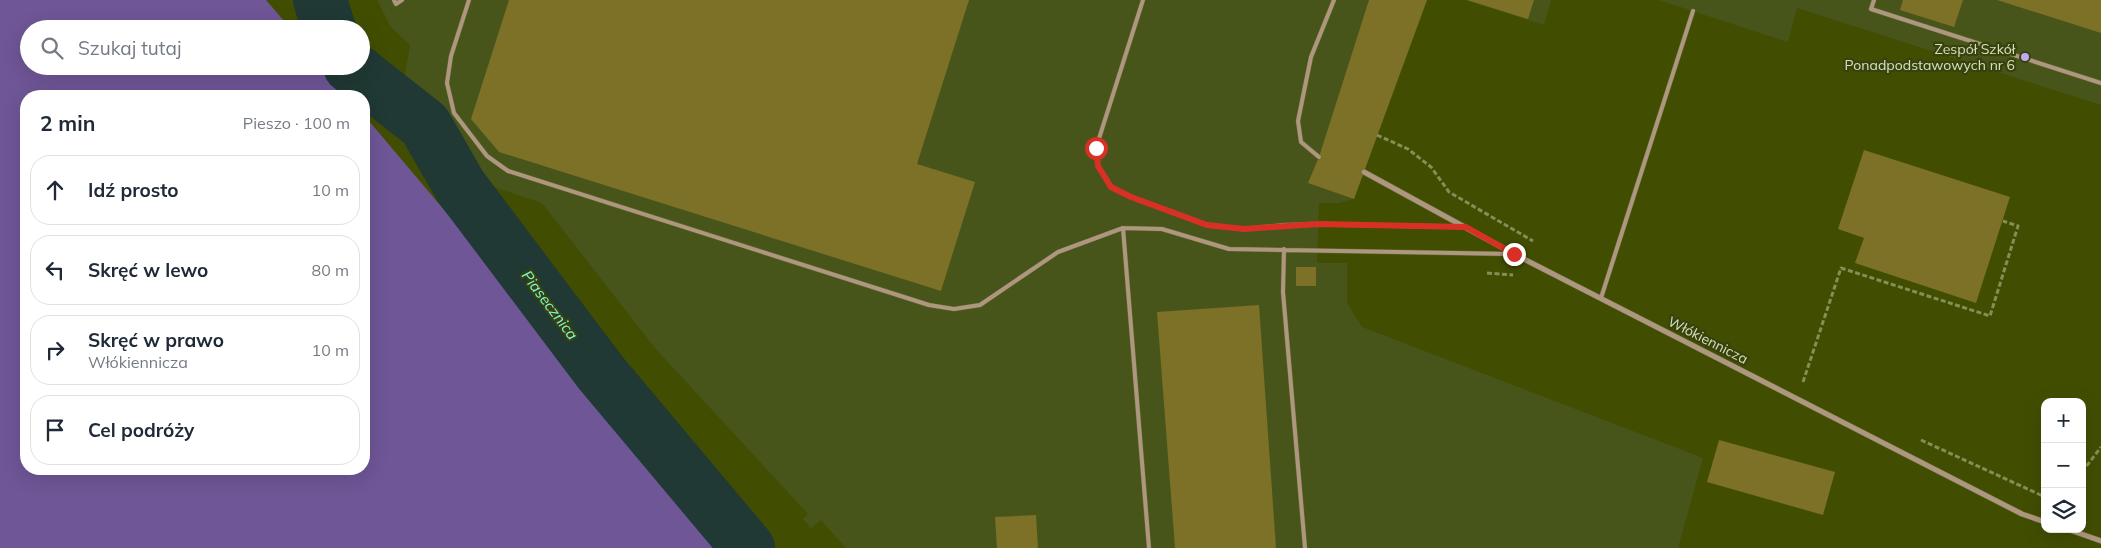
<!DOCTYPE html>
<html lang="pl">
<head>
<meta charset="utf-8">
<style>
  body { margin:0; font-family:Mulish,sans-serif; background:#f2f2f3; color:#1f2937 }
  .controls { position:absolute; right:15px; bottom:15px; display:grid; overflow:hidden; border-radius:10px; box-shadow:0 5px 20px #0002 }
  .controls button { width:45px; height:45px; display:grid; place-items:center; padding:0; border:0; border-bottom:1px solid #e0e1e3; background:#fff; color:#1f2937; font:25px sans-serif }
  .stop { position:absolute; width:15px; height:15px; margin:-11px; border:4px solid #d93025; border-radius:50%; background:#fff }
  .stop.end { background:#d93025; border-color:#fff; box-shadow:0 1px 5px #0008 }
  .list { margin:0; padding:0; list-style:none }
  h2 { display:flex; justify-content:space-between; align-items:center; height:65px; margin:0; padding:0 20px; font-size:21px }
  h2 small { font-size:16px; font-weight:400; color:#747a83 }
  .list li { display:grid; grid-template-columns:32px 1fr auto; gap:15px; align-items:center; box-sizing:border-box; height:70px; margin:0 10px 10px; padding:0 10px; border:1px solid #e0e1e3; border-radius:20px }
  .list b { display:block; font-size:19px; white-space:nowrap }
  .list p { margin:0; font-size:16px; white-space:nowrap; color:#747a83 }
  .list em { font-size:16px; font-style:normal; color:#747a83 }
  .icon { flex:none; width:28px; height:28px; fill:none; stroke:currentColor; stroke-width:2; stroke-linecap:round; stroke-linejoin:round }
  .map { position:relative; flex:none; width:2101px; height:548px; overflow:hidden }
  .search { position:absolute; background:#fff; box-shadow:0 5px 20px #0002; left:20px; top:20px; width:350px; height:55px; display:flex; align-items:center; gap:12px; box-sizing:border-box; padding:0 18px; border-radius:28px; color:#747a83; font-size:19px }
  .panel { position:absolute; background:#fff; box-shadow:0 5px 20px #0002; left:20px; top:90px; width:350px; height:385px; border-radius:20px }
  .map>svg:first-child { display:block }
</style>
</head>
<body>
<div class="map">
<svg width="2101" height="548" viewBox="0 0 2101 548">
  <rect width="100%" height="100%" fill="#414e02"/>
  <path fill="#48551a" d="M377,0H1427L1354,199L1339,203H1319L1317,263H1347V303L1362,327L1703,458L1678,548H846L821,520L811,528L803,519L808,514L655,348L542,203L494,187L404,82L410,45L391,27Z
    M1465,0H1551L1544,25Z
    M1659,0H2101V105L1797,8L1788,42Z"/>
  <path fill="#6f5697" d="M0,0H266L291,29H29V66H322L348,96H26V469H364V115L729,548H0Z"/>
  <g fill="none" stroke-linecap="round" stroke-linejoin="round">
    <path stroke="#203934" stroke-width="54" d="M320,0L329,29
      M350,66L425,125L460,186L601,373L748,548"/>
  </g>
  <path fill="#7c7127" d="M509,0H969L917,164L975,182L941,291L499,152L471,119Z
    M1369,0H1427L1354,199L1308,183L1319,157Z
    M1467,0H1534L1528,19Z
    M1903,0H1963L1954,27L1900,10Z
    M1997,0H2101V33Z
    M1864,150L2010,197L1976,303L1855,263L1864,238L1838,229Z
    M1296,267H1316V286H1296Z
    M1259,305L1276,548H1175L1157,312Z
    M1719,440L1835,472L1823,515L1707,482Z
    M1036,515L1038,548H997L995,517Z"/>
  <g fill="none" stroke-linecap="round" stroke-linejoin="round">
    <g stroke="#5f6b28" stroke-width="5">
      <path id="lane" d="M394,0L396,4L402,0
        M469,0L451,56L447,83L454,113L487,156L508,171L929,305L954,309L980,305L1058,252L1123,228L1162,229L1229,249L1511,254
        M1143,0L1096,148L1098,166L1111,187L1131,197L1207,225L1244,229L1285,225L1318,224L1463,227
        M1874,0L1871,9L2101,83
        M1319,157L1301,142L1298,121L1311,57L1334,0
        M1123,228L1149,548
        M1284,249L1283,292L1305,548
        M1601,298L1693,11"/>
    </g>
    <g stroke="#5f6b28" stroke-width="6">
      <path id="street" d="M1364,172L1514,254L2022,514L2045,522
        M2067,529L2101,541"/>
    </g>
    <path stroke="#838f55" stroke-width="3" stroke-dasharray="5 2.5" stroke-linecap="butt" d="M1377,135L1408,149L1431,167L1449,192L1533,241
      M1487,273L1513,275
      M1803,382L1841,268L1990,316L2018,226L2003,221
      M1921,440L2045,497
      M2082,472L2101,447"/>
    <use href="#lane" stroke="#af9681" stroke-width="4"/>
    <use href="#street" stroke="#af9681" stroke-width="5"/>
  </g>
  <g fill="none" stroke-linecap="round" stroke-linejoin="round">
    <path stroke="#d93025" stroke-width="6" d="M1096,148L1098,166L1111,187L1131,197L1207,225L1244,229L1318,224L1466,227L1514,254"/>
  </g>
  <circle fill="#c2a7f2" stroke="#38420d" stroke-width="2" cx="2025" cy="57" r="5"/>
  <g text-anchor="middle" dominant-baseline="central" stroke-width="4.5" stroke-linejoin="round" paint-order="stroke">
    <g font-size="14" fill="#d6e0be" stroke="#38420d" text-anchor="end">
      <text x="2015" y="49">Zespół Szkół<tspan x="2015" dy="16">Ponadpodstawowych nr 6</tspan></text>
    </g>
    <g font-size="14" fill="#d6e0be" stroke="#38420d">
      <text transform="translate(1708 340) rotate(27)">Włókiennicza</text>
    </g>
    <g font-size="15" font-style="italic" fill="#7cf9e3" stroke="#38420d">
      <text transform="translate(550 305) rotate(53)">Piasecznica</text>
    </g>
  </g>
</svg>
<div class="controls">
<button>+</button>
<button>−</button>
<button><svg class="icon" aria-label="layers" viewBox="0 0 24 24"><path d="M12 4l9 5-9 5-9-5zM3 14l9 5 9-5"/></svg></button>
</div>
<div class="stop" style="left:1096px;top:148px"></div>
<div class="stop end" style="left:1514px;top:254px"></div>
<div class="search"><svg class="icon" aria-label="search" viewBox="0 0 24 24"><circle cx="10" cy="10" r="6"/><path d="M15 15l6 6"/></svg>Szukaj tutaj</div>
<section class="panel">
<h2>2 min<small>Pieszo · 100 m</small></h2>
<ul class="list">
<li><svg class="icon" aria-label="ahead" viewBox="0 0 24 24"><path d="M12 20V5M6 11l6-6 6 6"/></svg><div><b>Idź prosto</b></div><em>10 m</em></li>
<li><svg class="icon" aria-label="left" viewBox="0 0 24 24"><path d="M17 20v-9H6M10 6l-5 5 5 5"/></svg><div><b>Skręć w lewo</b></div><em>80 m</em></li>
<li><svg class="icon" aria-label="right" viewBox="0 0 24 24"><path d="M7 20v-9h11M14 6l5 5-5 5"/></svg><div><b>Skręć w prawo</b><p>Włókiennicza</p></div><em>10 m</em></li>
<li><svg class="icon" aria-label="arrive" viewBox="0 0 24 24"><path d="M6 21V4h12l-3 4 3 4H6"/></svg><div><b>Cel podróży</b></div></li>
</ul>
</section>
</div>
</body>
</html>
